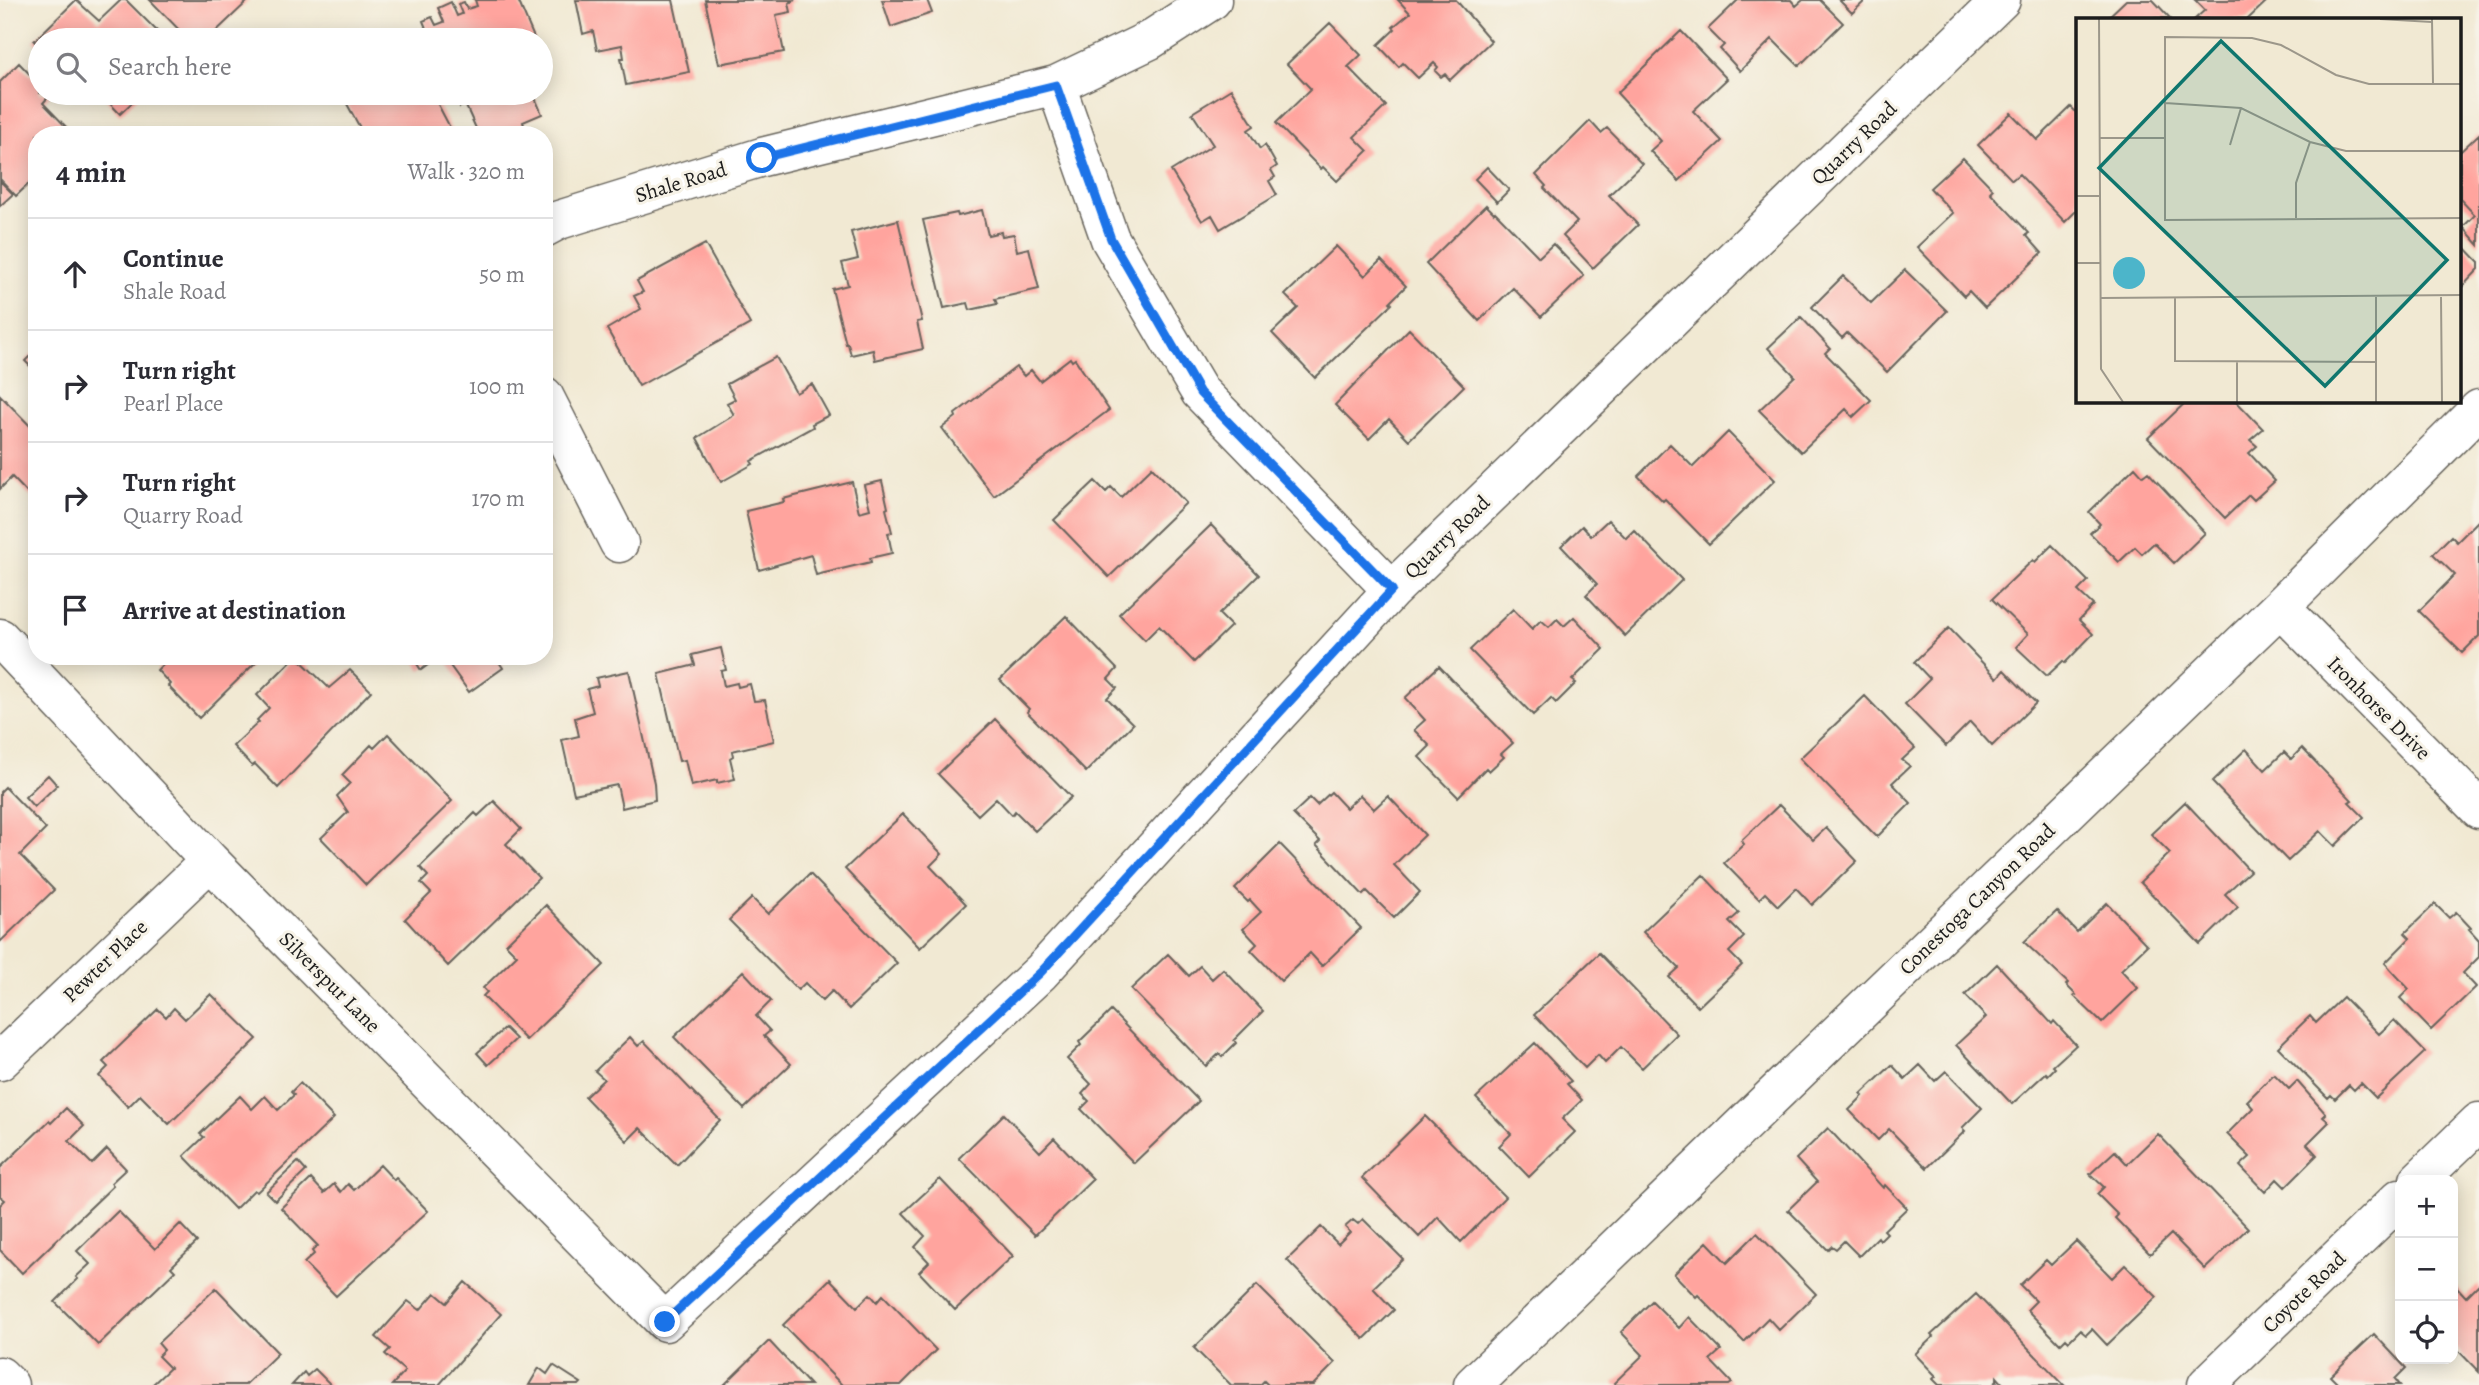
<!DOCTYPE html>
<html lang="en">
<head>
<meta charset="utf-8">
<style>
  body { margin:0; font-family:Alegreya,serif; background:#f2f2f3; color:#2b2b33 }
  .controls { position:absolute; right:21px; bottom:21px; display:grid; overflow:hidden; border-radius:14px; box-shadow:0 4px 18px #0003 }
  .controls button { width:63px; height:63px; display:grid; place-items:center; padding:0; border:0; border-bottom:2px solid #e1e1e2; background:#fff; color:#2b2b33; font:35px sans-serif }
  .stop { position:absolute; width:21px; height:21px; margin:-16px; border:5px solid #1a73e8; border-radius:50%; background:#fff }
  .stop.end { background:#1a73e8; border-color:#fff; box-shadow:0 2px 7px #0008 }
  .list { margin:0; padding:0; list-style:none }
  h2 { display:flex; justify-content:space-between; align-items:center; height:91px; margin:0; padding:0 28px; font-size:30px }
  h2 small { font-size:23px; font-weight:400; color:#7c7c81 }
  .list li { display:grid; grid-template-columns:46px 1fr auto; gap:21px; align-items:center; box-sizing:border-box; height:112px; padding:0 28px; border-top:2px solid #e1e1e2 }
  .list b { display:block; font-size:26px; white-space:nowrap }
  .list p { margin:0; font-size:23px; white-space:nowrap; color:#7c7c81 }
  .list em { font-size:23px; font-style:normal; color:#7c7c81 }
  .icon { flex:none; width:38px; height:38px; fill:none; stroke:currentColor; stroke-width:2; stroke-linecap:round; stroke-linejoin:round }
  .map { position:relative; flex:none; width:2479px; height:1385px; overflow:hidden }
  .search { position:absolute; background:#fff; box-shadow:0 4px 18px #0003; left:28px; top:28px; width:525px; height:77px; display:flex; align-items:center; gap:18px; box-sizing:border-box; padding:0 24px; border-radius:38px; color:#7c7c81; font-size:26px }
  .panel { position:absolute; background:#fff; box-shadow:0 4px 18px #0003; left:28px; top:126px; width:525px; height:539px; border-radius:28px }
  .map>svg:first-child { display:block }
</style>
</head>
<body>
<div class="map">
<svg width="2479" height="1385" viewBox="0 0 2479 1385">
  <rect width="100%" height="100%" fill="#f7f3e8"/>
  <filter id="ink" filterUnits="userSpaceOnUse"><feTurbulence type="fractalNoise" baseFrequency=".0143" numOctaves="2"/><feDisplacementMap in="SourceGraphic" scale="14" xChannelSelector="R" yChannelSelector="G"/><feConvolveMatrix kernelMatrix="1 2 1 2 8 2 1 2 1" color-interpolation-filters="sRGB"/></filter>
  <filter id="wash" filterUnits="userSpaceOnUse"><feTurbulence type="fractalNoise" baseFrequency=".00686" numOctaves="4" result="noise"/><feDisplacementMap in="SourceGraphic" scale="28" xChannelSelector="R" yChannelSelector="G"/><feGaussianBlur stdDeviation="1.57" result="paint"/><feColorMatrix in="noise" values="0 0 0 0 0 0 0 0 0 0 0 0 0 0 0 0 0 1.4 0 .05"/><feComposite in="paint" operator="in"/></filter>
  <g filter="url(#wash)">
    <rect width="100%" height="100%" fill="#f1e9d3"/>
    <g id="blocks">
      <path fill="#ffa49e" d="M76,0L99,21L121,0H126L164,38L162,40H40V48L34,41Z
        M150,0H249L207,40H189Z
        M475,0H518L535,40H431L423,21L432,17L436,25L444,22L438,8L451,2L457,16L462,14L458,4L464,2L467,9L477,6Z
        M576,0H673L689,72L626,85L621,58H624L622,45L597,50L593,31L583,34Z
        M705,0H795L789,3L791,12L776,15L784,52L719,64Z
        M882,0H927L932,13L891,27Z
        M1398,0H1456L1491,41L1450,80L1445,74L1441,77L1435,71L1438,67L1434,63L1418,78L1403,63L1399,67L1378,45L1395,29L1393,27L1410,13Z
        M1738,0H1791L1796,6L1803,0H1820L1843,23L1799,66L1772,39L1740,71L1720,49L1724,45L1708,29Z
        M1839,0H1866L1852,13Z
        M2126,0H2153L2170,18L2106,19Z
        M2195,0H2268L2248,19H2195L2205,10Z
        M1330,23L1361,55L1348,67L1386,106L1354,137L1368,151L1337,181L1323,167L1321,169L1276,123L1311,89L1287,64Z
        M1681,31L1727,79L1693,111L1722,141L1679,181L1650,151L1661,141L1617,93Z
        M19,63L40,85V93H48L50,95L43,103L74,135H37V180L35,178L16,196L0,179V82Z
        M1231,89L1254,126L1248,130L1260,149L1265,145L1277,166L1271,170L1275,177L1269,181L1277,195L1220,229L1212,215L1202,221L1171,171L1213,145L1192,113Z
        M100,93H142L120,114Z
        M341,93H432L454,135H386L384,132L379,135H364Z
        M454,93H533L542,114L523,122L524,125L502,135H479L465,104L460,107Z
        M2071,107L2078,114V209L2065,222L2019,174L2012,180L1978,145L2011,113L2037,140Z
        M1590,121L1601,133L1607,128L1642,164L1609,195L1638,225L1593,268L1563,236L1577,222L1544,188L1546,186L1536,175Z
        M2479,134V245L2463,227L2475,215L2460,199V152Z
        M1963,158L1993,189L1990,192L2029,233L2026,235L2042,253L1985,308L1969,291L1964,296L1917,247L1953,213L1930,188Z
        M1487,167L1509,190L1497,202L1475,179Z
        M0,181L13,194L0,206Z
        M1486,205L1494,213L1495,212L1539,257L1553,244L1584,276L1541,317L1513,288L1479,321L1426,264Z
        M982,210L988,235L1001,232L1002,236L1014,234L1017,251L1029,248L1039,289L995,299L997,304L970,310L968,303L944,308L923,220L957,213L958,216Z
        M898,220L922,321L917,322L923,349L875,360L873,350L851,355L848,344H846L832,289L848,285L842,263L858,259L851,232Z
        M2460,242L2479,262V269L2460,289Z
        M705,244L750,324L639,386L607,329L641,309L634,296L643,292L637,281Z
        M1336,246L1365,276L1381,260L1406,286L1390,302L1392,304L1315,378L1272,333L1298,308L1285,295Z
        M1905,270L1947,311L1887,372L1847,333L1842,338L1812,307L1843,276L1871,303Z
        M1801,317L1830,348L1825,353L1871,400L1853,417L1846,409L1801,452L1759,410L1795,376L1768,348Z
        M1409,329L1464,386L1409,440L1389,419L1369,439L1335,405Z
        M37,349V373L25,361Z
        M776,357L796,393L812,384L829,415L812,424L813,427L751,461L753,464L721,482L697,438L734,415L727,403L735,399L727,384Z
        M1070,358L1072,361L1075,359L1109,410L994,496L942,428L956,417L955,414L1016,367L1024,376L1031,370L1040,381Z
        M0,395L37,433V499L35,501L12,477L0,489Z
        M2187,401H2236L2263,429L2250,440L2257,446L2249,453L2275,481L2254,500L2249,495L2225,518L2148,438Z
        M1728,432L1775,480L1709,544L1665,499L1663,501L1638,476L1670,444L1693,467Z
        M1152,467L1186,503L1109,577L1054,520L1095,481L1106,492L1111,487L1121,497Z
        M2135,467L2143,476L2148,472L2205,533L2174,563L2154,543L2142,554L2135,547L2119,562L2090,533L2100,524L2089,512Z
        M882,481L888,508L886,509L892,532L888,533L892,553L870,558L871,562L816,575L811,555L759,570L746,511L784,502L783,499L852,482L859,512L870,509L864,485Z
        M1608,520L1626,538L1634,530L1682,580L1625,636L1586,595L1597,584L1561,546L1582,526L1591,536Z
        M2479,520V636L2462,653L2419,611L2455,575L2433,554L2451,536L2457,542Z
        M1211,525L1259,575L1219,614L1231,626L1194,662L1159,626L1145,640L1119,614Z
        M2052,545L2088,581L2078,591L2093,605L2079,620L2093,634L2065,663L2063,661L2047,676L2016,647L2028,634L1992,599L2033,560L2035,562Z
        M1513,609L1532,629L1541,620L1549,627L1557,619L1564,626L1574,617L1604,649L1572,680L1576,683L1556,703L1551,698L1533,715L1470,650Z
        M1066,616L1117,669L1108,679L1117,688L1107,698L1133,724L1086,772L1027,712L1029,709L1000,680Z
        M1949,628L1997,678L2004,670L2036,703L1992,746L1970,722L1946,746L1905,704L1930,679L1914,662Z
        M721,648L726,670L721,671L724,686L737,683L738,687L750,684L754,701L765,700L774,741L732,751L733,756L730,758L735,779L717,783V780L691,786L685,760L679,761L659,674L695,665L692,655Z
        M171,656H262L199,718L168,686L170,684L157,670Z
        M296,656L329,688L350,670L371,691L278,788L255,764L252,766L233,746L259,722L257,720L269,708L257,695Z
        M412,656H440L421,670Z
        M443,656H500L497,659L503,668L469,692Z
        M1439,666L1513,743L1501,754L1504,757L1489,771L1486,768L1458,797L1419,757L1430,746L1414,730L1425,720L1405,698Z
        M629,671L654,783L655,800L622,808L617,785L574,794L562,740L579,736L575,718L593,712L587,689L598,686L596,678Z
        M1865,696L1915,748L1902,760L1910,766L1892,783L1911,803L1877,837L1800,758Z
        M995,719L1071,797L1035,831L1015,811L1012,815L996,798L978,815L938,774Z
        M388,734L452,801L366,885L321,838L348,812L337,796L350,783L342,775L371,745L374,748Z
        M2302,748L2352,800L2349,802L2364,817L2335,846L2320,831L2288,861L2212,782L2246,749L2265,770L2284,752L2291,759Z
        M48,775L57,785L34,807L25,797Z
        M5,787L46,829L20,855L54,890L0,942V792Z
        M1331,792L1346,808L1360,795L1374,809L1388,796L1425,835L1394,865L1420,892L1394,918L1367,891L1363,895L1316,845L1320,841L1293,814L1310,798L1317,805Z
        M494,801L521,829L506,844L539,878L448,966L405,919L431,893L421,883L428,876L420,867L475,813L478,816Z
        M2185,802L2250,871L2225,894L2238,907L2200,944L2140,882L2170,853L2151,834Z
        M1779,805L1813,840L1826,828L1857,861L1812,905L1796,888L1778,906L1765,893L1759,899L1724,863L1744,844L1741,841Z
        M903,814L942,854L930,866L966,904L920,948L845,869Z
        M1280,844L1361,928L1322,966L1310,953L1281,981L1251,950L1257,944L1243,929L1261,912L1250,900L1248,902L1235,889Z
        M810,874L897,963L849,1009L832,991L822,1001L805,983L798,990L729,920L752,898L768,914Z
        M1703,875L1739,913L1729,922L1744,937L1729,952L1742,965L1698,1007L1669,977L1679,968L1643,932Z
        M2107,903L2147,945L2121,970L2138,988L2102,1023L2074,996L2076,995L2066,985L2068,983L2024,942L2057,911L2077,932Z
        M2435,904L2449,918L2456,912L2471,928L2469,929L2479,940V957L2463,973L2476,987L2431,1030L2400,998L2409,989L2385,963L2410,938L2405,933Z
        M546,905L604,965L526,1040L483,996L487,992L483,988L517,955L506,944Z
        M1599,953L1677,1034L1642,1068L1621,1047L1605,1063L1598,1055L1585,1068L1534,1015Z
        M1168,954L1189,976L1200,966L1212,979L1223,969L1263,1011L1234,1040L1236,1043L1222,1057L1219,1054L1206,1066L1131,989Z
        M1997,964L2052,1024L2054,1021L2076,1045L2053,1066L2055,1068L2048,1075L2046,1073L2012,1104L1956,1045L1986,1017L1965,995Z
        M743,971L771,1001L756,1016L770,1031L764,1036L791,1064L744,1109L674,1037Z
        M211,994L257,1039L169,1124L140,1095L128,1107L99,1076L108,1067L103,1062L158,1009L166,1017L174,1008L185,1019Z
        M2343,997L2379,1034L2394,1020L2425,1052L2376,1098L2361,1083L2354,1090L2349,1085L2335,1099L2331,1095L2328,1098L2278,1047L2310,1016L2316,1023Z
        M1111,1011L1199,1101L1134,1163L1081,1109L1089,1101L1082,1094L1091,1084L1067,1059L1081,1045L1079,1042Z
        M505,1028L516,1039L488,1065L477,1053Z
        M630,1037L638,1046L644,1041L720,1120L677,1165L640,1128L627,1141L585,1097L604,1079L595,1071Z
        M1535,1043L1571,1081L1567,1084L1582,1100L1562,1119L1575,1132L1529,1177L1499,1146L1511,1134L1476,1098Z
        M1892,1065L1905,1079L1920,1065L1935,1081L1946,1071L1982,1108L1962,1128L1965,1131L1927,1168L1889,1129L1878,1140L1849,1110L1863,1096L1861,1094Z
        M2274,1074L2289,1089L2297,1081L2326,1114L2323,1117L2329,1122L2307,1144L2317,1155L2285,1187L2277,1179L2265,1192L2240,1166L2250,1157L2227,1134L2253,1108L2247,1101Z
        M300,1083L334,1118L257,1192L254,1190L235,1209L184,1156L204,1137L200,1134L240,1096L252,1109L265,1096L278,1110L294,1095L291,1092Z
        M66,1108L84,1126L69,1141L92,1164L107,1149L126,1169L111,1183L113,1186L22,1273L0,1250V1205L5,1200L0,1196V1168L49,1121L51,1123Z
        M1004,1114L1040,1152L1054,1138L1093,1179L1035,1235L959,1158Z
        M1425,1116L1505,1197L1461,1242L1438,1217L1419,1237L1362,1178Z
        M1828,1128L1883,1188L1885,1185L1907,1208L1884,1230L1887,1233L1880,1240L1878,1237L1859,1256L1844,1241L1836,1249L1832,1246L1828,1250L1788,1210L1817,1182L1796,1159Z
        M2158,1134L2248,1228L2205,1269L2171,1234L2150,1254L2115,1218L2118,1215L2097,1194L2104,1187L2090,1174L2115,1151L2127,1164Z
        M298,1162L306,1171L275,1201L266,1192Z
        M380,1165L394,1180L396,1178L428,1211L336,1296L304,1263L314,1254L312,1251L318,1246L281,1208L311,1179L324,1193L334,1184L341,1192L348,1184L354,1190Z
        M940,1179L1013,1256L955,1310L919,1272L929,1262L915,1247L925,1236L903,1213Z
        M118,1211L155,1249L180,1224L197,1242L171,1267L175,1271L98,1345L55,1302L78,1279L76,1277L90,1264L77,1251Z
        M1363,1219L1403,1259L1373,1288L1394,1310L1364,1339L1287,1260L1321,1227L1338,1244L1350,1232L1345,1227L1353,1220L1358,1224Z
        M1757,1233L1816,1294L1779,1330L1768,1318L1744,1342L1698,1295L1696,1297L1674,1274L1707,1242L1727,1263Z
        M2076,1241L2112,1278L2125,1265L2157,1297L2107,1345L2092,1329L2086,1335L2080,1330L2069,1341L2066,1338L2060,1344L2027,1310L2036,1301L2020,1285L2046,1260L2051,1265Z
        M830,1279L857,1307L870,1294L877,1302L883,1295L936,1350L901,1385H842L783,1325Z
        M465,1282L501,1314L439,1385H392L405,1371L385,1354L390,1349L376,1337L408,1301L420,1310L435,1293L447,1303Z
        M2479,1284V1372L2453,1345V1287L2455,1285L2466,1297Z
        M1257,1285L1335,1363L1313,1385H1268L1264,1381L1260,1385H1231L1194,1348Z
        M216,1288L278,1353L245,1385H152L170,1368L158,1356L164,1350L158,1343Z
        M1976,1294L2064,1385H2004L1997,1377V1381L1993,1385H1939L1933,1379L1936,1376L1915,1354L1933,1337L1931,1335Z
        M1652,1301L1679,1328L1689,1317L1721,1350L1710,1360L1732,1383L1729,1385H1616L1614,1383L1643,1355L1621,1332Z
        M2374,1334L2406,1368L2395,1379L2400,1385H2339L2330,1376Z
        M769,1341L810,1385H724Z
        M553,1365L581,1383L579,1385H529L539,1368L547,1374Z
        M315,1369L331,1385H292L304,1372L307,1376Z"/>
    </g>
  </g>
  <g filter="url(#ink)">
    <use href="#blocks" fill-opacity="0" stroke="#67645c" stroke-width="2"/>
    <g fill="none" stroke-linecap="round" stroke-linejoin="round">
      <g stroke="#67645c" stroke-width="41">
        <path id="minor" d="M1056,85L1110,239L1200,392L1392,590
          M544,228L559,220L762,157L1056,85L1150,40L1212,0
          M544,396L619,543
          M2280,607L2479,809
          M0,638L210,861L665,1322L1041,972L1392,590L2001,0
          M0,1061L210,861
          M2419,1180L2479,1122
          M0,1376L9,1385
          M1473,1385L2280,607L2479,409
          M2207,1385L2400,1198"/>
      </g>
      <use href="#minor" stroke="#fff" stroke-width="38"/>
    </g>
  </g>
  <g fill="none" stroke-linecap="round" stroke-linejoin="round" filter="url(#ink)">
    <path stroke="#1a73e8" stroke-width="9" d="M665,1322L1041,972L1392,590L1200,393L1111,239L1056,85L762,158"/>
  </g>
  <g text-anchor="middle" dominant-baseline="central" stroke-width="6" stroke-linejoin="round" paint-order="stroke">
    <g font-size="21" fill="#1c1c1c" stroke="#f7f3e8">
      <text transform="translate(1854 143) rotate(-44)">Quarry Road</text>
      <text transform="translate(681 182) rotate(-17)">Shale Road</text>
      <text transform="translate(1447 537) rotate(-44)">Quarry Road</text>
      <text transform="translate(2379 708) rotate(45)">Ironhorse Drive</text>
      <text transform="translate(1977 899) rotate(-44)">Conestoga Canyon Road</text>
      <text transform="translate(105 961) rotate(-44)">Pewter Place</text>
      <text transform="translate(330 982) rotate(45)">Silverspur Lane</text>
      <text transform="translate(2304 1292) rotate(-44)">Coyote Road</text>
    </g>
  </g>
  <g transform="translate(2076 18)">
    <rect width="385" height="385" fill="#f1e9d3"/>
    <path d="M37 255a16 16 0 1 1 32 0a16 16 0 1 1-32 0Z" fill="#4cb5ca"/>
    <path fill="none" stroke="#9c978a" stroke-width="2" d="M23,1L25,351L47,384M304,1L356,4M356,1L357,66M385,66H293L260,57L205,27L176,20L89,19V202L385,200M89,85L165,90L234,124L270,133H385M23,120H88M154,127L165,90M0,178H25M220,200V165L234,124M0,245H25M99,279V343L300,344M300,279V384M365,279L366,384M25,280L385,277M161,344V384"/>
    <path fill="#0f766e" fill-opacity="0.15" stroke="#0f766e" stroke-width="3.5" d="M145,23L371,242L249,368L23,150Z"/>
    <rect width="385" height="385" fill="none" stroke="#1c1c1c" stroke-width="3.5"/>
  </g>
</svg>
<div class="controls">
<button>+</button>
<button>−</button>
<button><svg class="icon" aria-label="locate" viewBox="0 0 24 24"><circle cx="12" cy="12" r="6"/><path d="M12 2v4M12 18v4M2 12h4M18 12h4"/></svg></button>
</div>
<div class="stop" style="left:762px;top:158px"></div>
<div class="stop end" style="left:665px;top:1322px"></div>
<div class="search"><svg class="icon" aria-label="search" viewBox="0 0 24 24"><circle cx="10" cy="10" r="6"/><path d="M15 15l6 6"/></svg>Search here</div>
<section class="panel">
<h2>4 min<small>Walk · 320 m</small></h2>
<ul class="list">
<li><svg class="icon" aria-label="ahead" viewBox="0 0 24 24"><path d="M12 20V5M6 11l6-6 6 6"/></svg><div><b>Continue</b><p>Shale Road</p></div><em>50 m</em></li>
<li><svg class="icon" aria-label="right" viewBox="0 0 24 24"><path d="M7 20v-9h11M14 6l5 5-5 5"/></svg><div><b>Turn right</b><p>Pearl Place</p></div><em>100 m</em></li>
<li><svg class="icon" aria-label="right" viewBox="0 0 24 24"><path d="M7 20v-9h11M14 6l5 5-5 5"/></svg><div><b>Turn right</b><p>Quarry Road</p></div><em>170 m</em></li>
<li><svg class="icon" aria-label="arrive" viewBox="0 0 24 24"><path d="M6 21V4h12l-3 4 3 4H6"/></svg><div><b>Arrive at destination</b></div></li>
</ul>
</section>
</div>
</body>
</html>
